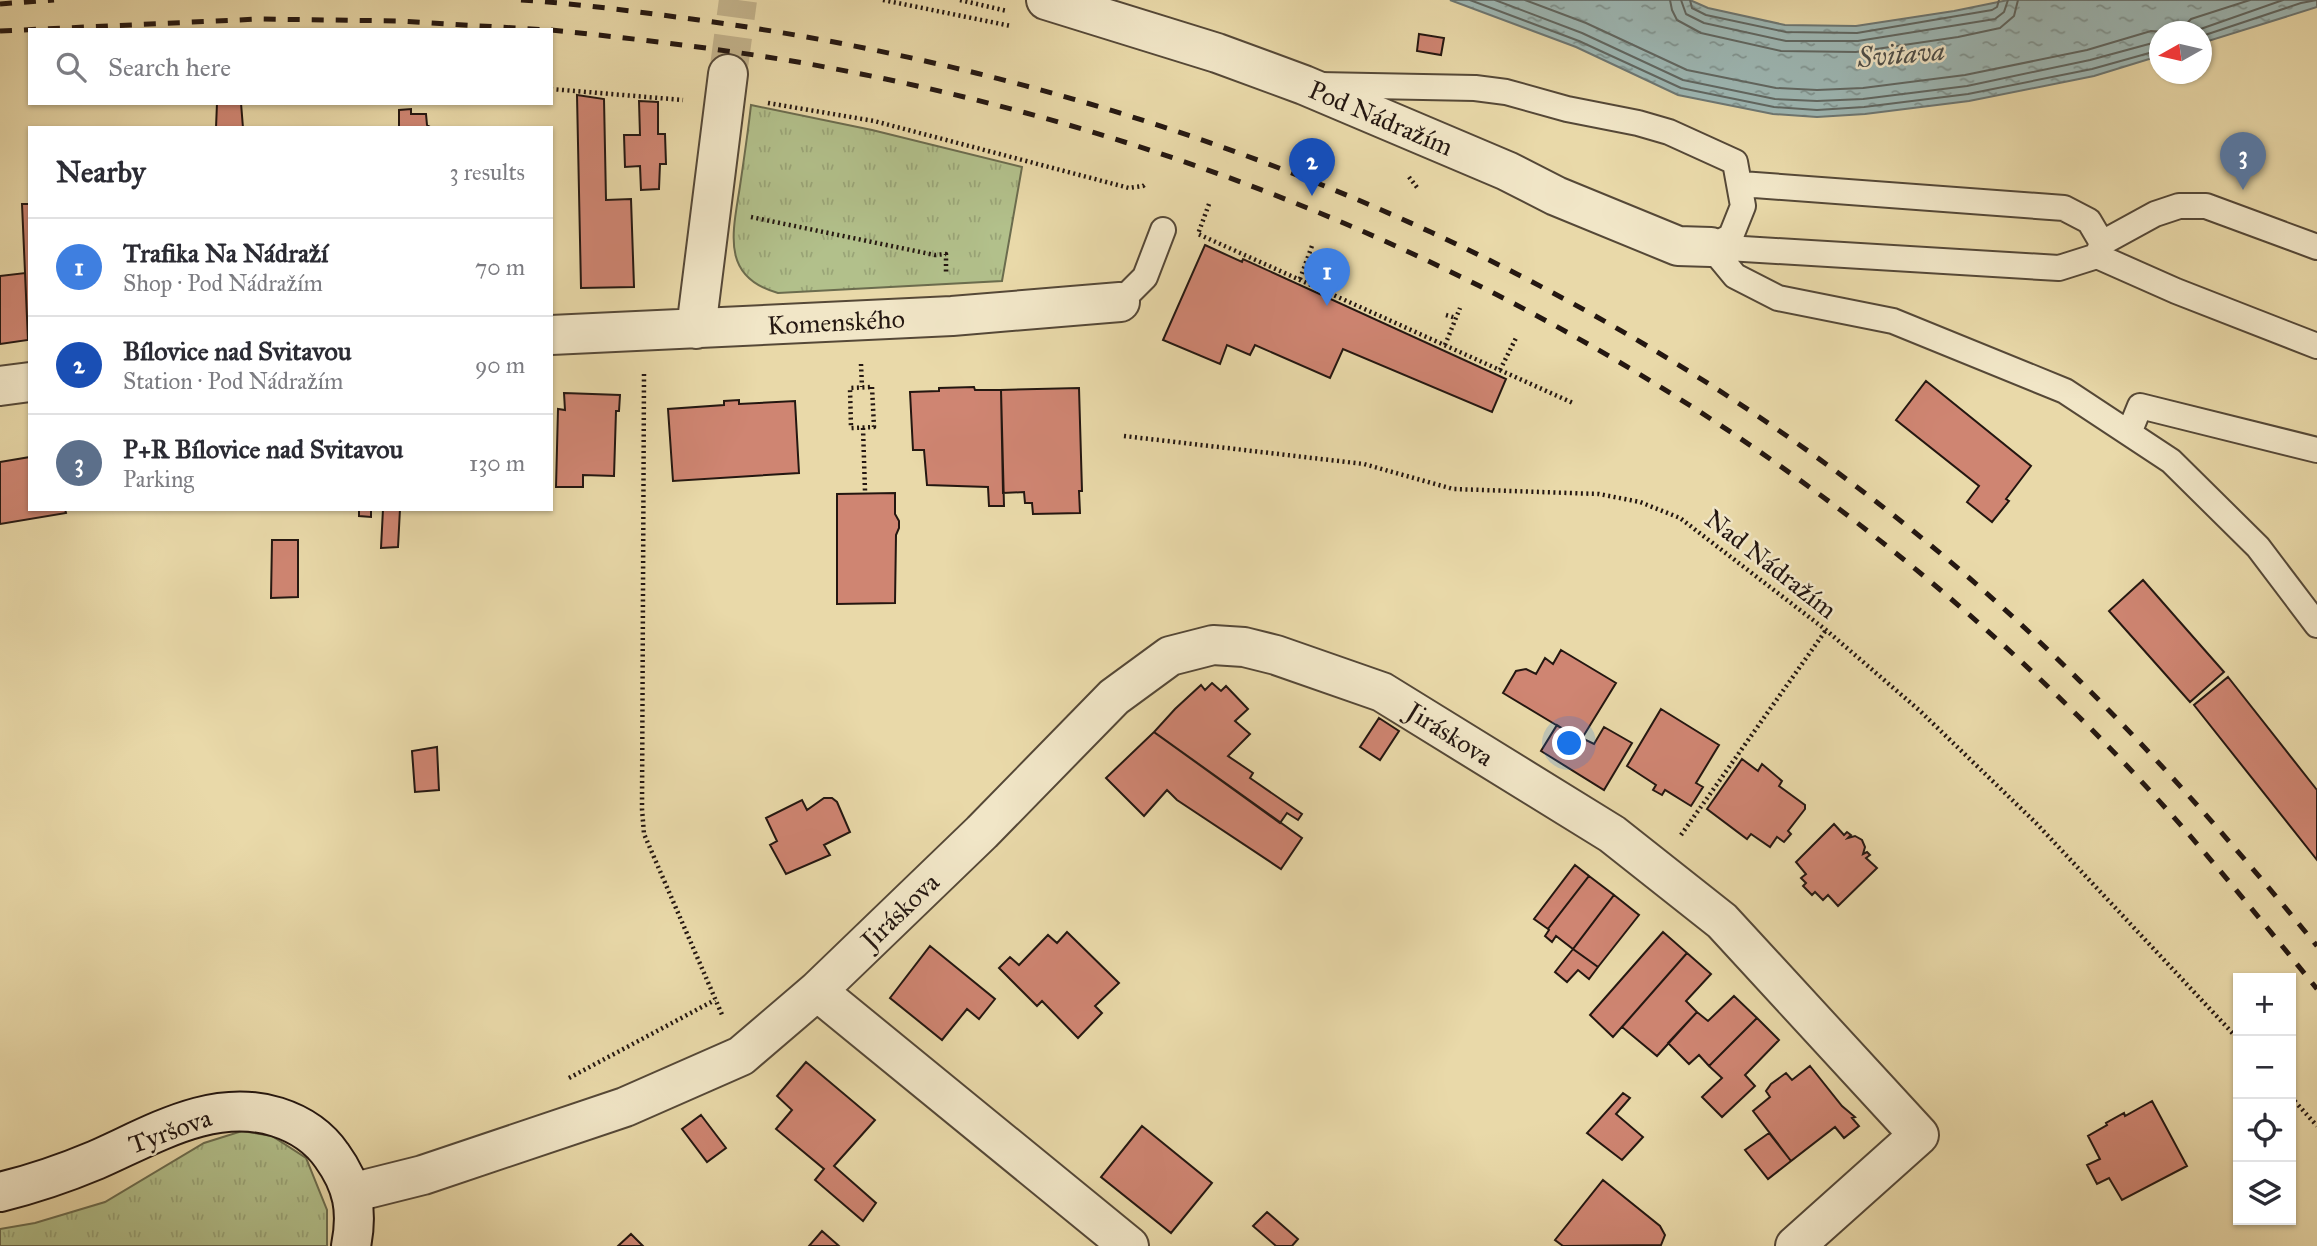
<!DOCTYPE html>
<html lang="en">
<head>
<meta charset="utf-8">
<style>
  body { margin:0; font-family:"IM FELL Great Primer",serif; background:#f2f2f3; color:#2b2b33 }
  .controls { position:absolute; right:21px; bottom:21px; display:grid; overflow:hidden; border-radius:0px; box-shadow:0 2px 5px #0004 }
  .controls button { width:63px; height:63px; display:grid; place-items:center; padding:0; border:0; border-bottom:2px solid #e1e1e2; background:#fff; color:#2b2b33; font:35px sans-serif }
  .compass { position:absolute; left:2149px; top:21px; width:63px; height:63px; border-radius:50%; background:#fff; box-shadow:0 2px 5px #0004; rotate:262deg }
  .you { position:absolute; left:1570px; top:744px; width:24px; height:24px; margin:-18px; border:5px solid #fff; border-radius:50%; background:#1a73e8; box-shadow:0 0 0 10px #1a73e833 }
  .badge { display:grid; place-items:center; width:46px; height:46px; border-radius:50%; background:#b45309; color:#fff; font-size:23px; font-weight:700 }
  .pin { position:absolute; translate:-50% -58px; filter:drop-shadow(0 2px 4px #0008) }
  .pin::after { content:''; position:absolute; top:37px; width:24px; height:21px; background:inherit; clip-path:polygon(0 0,100% 0,50% 100%) }
  .list { margin:0; padding:0; list-style:none }
  h2 { display:flex; justify-content:space-between; align-items:center; height:91px; margin:0; padding:0 28px; font-size:30px }
  h2 small { font-size:23px; font-weight:400; color:#7c7c81 }
  .list li { display:grid; grid-template-columns:46px 1fr auto; gap:21px; align-items:center; box-sizing:border-box; height:98px; padding:0 28px; border-top:2px solid #e1e1e2 }
  .list b { display:block; font-size:26px; white-space:nowrap }
  .list p { margin:0; font-size:23px; white-space:nowrap; color:#7c7c81 }
  .list em { font-size:23px; font-style:normal; color:#7c7c81 }
  .icon { flex:none; width:38px; height:38px; fill:none; stroke:currentColor; stroke-width:2; stroke-linecap:round; stroke-linejoin:round }
  .map { position:relative; flex:none; width:2317px; height:1246px; overflow:hidden }
  .search { position:absolute; background:#fff; box-shadow:0 2px 5px #0004; left:28px; top:28px; width:525px; height:77px; display:flex; align-items:center; gap:18px; box-sizing:border-box; padding:0 24px; border-radius:0px; color:#7c7c81; font-size:26px }
  .panel { position:absolute; background:#fff; box-shadow:0 2px 5px #0004; left:28px; top:126px; width:525px; height:385px; border-radius:0px }
  .map>svg:first-child { display:block }
</style>
</head>
<body>
<div class="map">
<svg width="2317" height="1246" viewBox="0 0 2317 1246">
  <defs>
    <pattern id="grass-tufts" width="24" height="20" patternUnits="userSpaceOnUse" patternTransform="scale(1.75)"><rect width="24" height="20" fill="#b2c08b"/><path d="M3 7l-1-3M5 7V3M7 7l1-3M15 17l-1-3M17 17v-4M19 17l1-3" fill="none" stroke="#99a477"/></pattern>
    <pattern id="water-ripples" width="26" height="14" patternUnits="userSpaceOnUse" patternTransform="scale(1.75)"><rect width="26" height="14" fill="#9db7b4"/><path d="M2 4q2-2 4 0t4 0M15 11q2-2 4 0t4 0" fill="none" stroke="#809491"/></pattern>
  </defs>
  <rect width="100%" height="100%" fill="#e9d9a9"/>
  <filter id="stains"><feTurbulence type="fractalNoise" baseFrequency=".00286" numOctaves="4"/><feColorMatrix values="0 0 0 0 .2 0 0 0 0 .09 0 0 0 0 .02 0 0 0 .5 -.17"/></filter>
  <radialGradient id="worn" r=".72"><stop offset=".6" stop-color="#630" stop-opacity="0"/><stop offset="1" stop-color="#630" stop-opacity=".3"/></radialGradient>
  <path fill="url(#grass-tufts)" stroke="#6b6c4e" stroke-width="2" d="M751,105L872,130L1022,167L1002,281L778,293C720,277 733,232 740,186C744,159 748,132 751,105Z
    M242,1131L272,1136L306,1158L327,1210V1246H0V1229L35,1223L105,1202L204,1143Z"/>
  <path fill="url(#water-ripples)" stroke="#6d7773" stroke-width="2" d="M1450,0H1690L1708,8L1785,25L1856,26L1954,11L2008,0H2317V7L2202,43V32H2160L2159,56L2094,76L1969,101L1865,114L1817,117L1773,114L1678,95L1576,47Z"/>
  <g fill="none" stroke-linecap="round" stroke-linejoin="round">
    <path stroke="#606762" stroke-width="2" d="M1470,0L1579,41L1681,88L1774,107L1817,110L1864,107L1968,94L2092,69L2160,50
      M1495,0L1582,33L1683,80L1775,99L1817,101L1863,99L1967,86L2090,60L2160,41
      M1525,0L1586,23L1687,70L1776,88L1817,90L1863,88L1965,75L2087,50L2151,31L2165,32
      M1670,0L1672,10L1677,20L1701,33L1781,51L1856,52L1958,37L2000,28L2014,16L2018,0
      M1681,0L1686,14L1704,23L1786,41H1858L1995,19L2004,12L2008,0
      M1690,0L1692,8L1706,15L1786,32L1857,33L1992,10L1997,7L1999,0
      M2179,32L2191,19L2250,0
      M2192,32L2283,0
      M2202,36L2301,3L2317,0"/>
  </g>
  <path fill="#cf8572" stroke="#241711" stroke-width="2" d="M1419,34L1444,38L1441,55L1417,51Z
    M577,95L604,99L606,200L631,199L634,287L581,288Z
    M639,101L658,102V134H665L666,164H660L659,189L641,190L640,166L625,167L624,135H640Z
    M217,103H241L243,128H216Z
    M411,109V114H426L427,125L432,128H399V110Z
    M22,204H30V340H28Z
    M1205,245L1242,262L1243,259L1506,379L1492,412L1343,349L1330,378L1255,345L1250,355L1227,345L1220,364L1163,340Z
    M25,273L28,340L0,344V276Z
    M1926,381L2031,466L2006,499L2009,501L1992,522L1967,502L1979,486L1896,420Z
    M974,387L975,390H1001L1004,506H989L988,487L927,485L924,450H913L910,392L939,391V388Z
    M1079,388L1082,491H1079L1080,513L1033,514L1032,503H1025L1024,492L1003,493L1001,390Z
    M564,393L620,395L619,411H616L614,476L583,475V487H556L558,409L565,410Z
    M739,400V404L795,401L799,473L673,481L668,409L724,405V401Z
    M30,457V509H65L66,513L0,524V462Z
    M895,493V514L899,521V528L896,535L895,603L837,604V494Z
    M359,509H371V517L359,516Z
    M383,509H400L398,547L381,548Z
    M272,540H298V597L271,598Z
    M2143,580L2224,672L2190,702L2109,611Z
    M1561,650L1616,683L1581,740L1503,693L1516,671L1526,669L1536,674L1545,658L1553,664Z
    M2228,677L2317,790V860L2194,705Z
    M1212,683L1221,691L1226,686L1248,709L1235,721L1250,734L1228,756L1253,773L1250,778L1302,814L1298,820L1287,813L1280,823L1154,732L1175,709L1201,685L1205,690Z
    M1661,709L1719,745L1696,783L1703,787L1691,806L1665,790L1662,795L1653,790L1656,785L1627,766Z
    M1379,718L1399,731L1380,760L1360,747Z
    M1557,725L1581,740L1582,738L1594,744L1604,727L1632,743L1604,790L1541,751Z
    M1154,732L1302,838L1281,869L1177,800L1167,790L1144,816L1106,778Z
    M437,747L439,790L415,792L412,751Z
    M1742,759L1758,771L1762,764L1782,781L1779,786L1805,805V809L1788,831L1791,834L1784,842L1777,837L1770,847L1751,834L1747,839L1707,809Z
    M824,798H832L837,802L850,832L824,845L830,855L786,874L770,845L777,841L766,818L802,800L807,810Z
    M1834,824L1844,835L1847,832L1851,835L1848,838L1855,836L1862,840L1865,847L1863,854L1867,852L1870,855L1866,858L1877,868L1838,906L1828,895L1823,900L1815,892L1812,895L1803,886L1806,883L1801,878L1806,874L1796,862Z
    M1575,865L1589,876L1548,929L1534,919Z
    M1589,876L1614,895L1573,949L1556,936L1552,942L1545,936L1549,930L1548,929Z
    M1614,895L1639,915L1598,967L1573,949Z
    M1067,932L1119,983L1095,1006L1102,1013L1078,1038L1042,1001L1037,1006L999,968L1010,957L1019,965L1048,935L1057,943Z
    M1663,932L1687,953L1613,1037L1590,1015Z
    M930,946L995,999L979,1019L967,1009L942,1040L890,998Z
    M1573,949L1598,967L1589,979L1578,970L1567,982L1555,972Z
    M1687,953L1711,974L1686,1001L1697,1012L1657,1056L1622,1027Z
    M1734,996L1757,1018L1709,1066L1699,1055L1689,1064L1668,1043L1697,1012L1708,1021Z
    M1757,1018L1779,1040L1745,1075L1755,1086L1722,1117L1702,1097L1722,1078L1709,1066Z
    M806,1062L875,1120L834,1166L876,1203L863,1221L815,1180L824,1169L776,1129L792,1110L777,1096Z
    M1810,1066L1842,1106L1855,1117L1852,1118L1859,1126L1844,1138L1835,1127L1791,1161L1753,1111L1770,1097L1766,1091L1771,1084L1786,1073L1792,1080Z
    M1623,1093L1630,1098L1616,1114L1643,1137L1622,1160L1587,1133Z
    M2152,1101L2187,1166L2122,1200L2109,1178L2097,1184L2087,1165L2100,1159L2088,1136L2107,1125L2106,1123L2124,1113L2125,1116Z
    M701,1115L726,1148L707,1162L682,1129Z
    M1142,1126L1212,1183L1171,1233L1101,1177Z
    M1769,1133L1791,1161L1768,1179L1745,1150Z
    M1603,1180L1660,1226L1665,1235L1661,1245L1563,1246L1555,1240Z
    M1267,1212L1298,1239L1292,1246H1276L1253,1226Z
    M822,1231L839,1246H809Z
    M631,1234L643,1246H618Z"/>
  <g fill="none" stroke-linecap="round" stroke-linejoin="round">
    <path stroke="#c2b28b" stroke-width="38" stroke-dasharray="38 19" stroke-linecap="butt" d="M728,74L738,0"/>
    <g stroke="#554837" stroke-width="28">
      <path id="lane" d="M1319,85L1475,88L1506,92L1567,109L1638,123L1669,132L1735,162L1743,206L1731,236L1711,247
        M2102,243L2155,214L2179,206H2206L2317,247
        M1711,247L2059,268L2097,256L2102,243L2089,221L2064,208L1741,184
        M1711,247L1735,276L1778,298L1893,321L2065,391L2171,461L2258,547L2317,625
        M2097,256L2176,291L2317,346
        M1120,302L1145,277L1163,230
        M2129,433L2140,406L2317,450"/>
    </g>
    <g stroke="#554837" stroke-width="42">
      <path id="street" d="M1046,0L1217,53L1304,85L1507,171L1556,196L1678,246L1711,247
        M696,329L728,74
        M551,335L952,316L1120,302
        M0,386L30,382
        M817,991L1129,1246
        M351,1193L423,1175L625,1107L741,1056L817,991L982,832L1114,697L1170,656L1213,645L1244,647L1276,655L1382,692L1612,834L1722,921L1919,1135L1795,1246"/>
    </g>
    <g stroke="#241711" stroke-width="42">
      <path id="secondary" d="M0,1192C33,1184 65,1173 96,1160C153,1135 213,1097 277,1117C299,1124 319,1137 332,1156C353,1185 358,1211 351,1246"/>
    </g>
    <path stroke="#241711" stroke-width="4.5" stroke-dasharray="2 3.5" stroke-linecap="butt" d="M883,0L1011,26
      M960,0L1007,11
      M551,89L683,100
      M768,103L874,121L1129,188L1143,186L1147,183
      M1409,177L1419,190
      M1209,204L1198,234L1573,403
      M751,217L935,255L946,254V274
      M1300,279L1313,243
      M1446,315L1456,318
      M1445,345L1460,308
      M861,364L862,387
      M1500,370L1516,338
      M644,374L642,809L644,834L723,1017
      M872,387L874,427L851,428L850,388Z
      M863,428L865,491
      M1124,436L1364,464L1453,489L1599,494L1640,502L1680,518L1826,630L1919,710L2036,823L2238,1039
      M1681,835L1826,630
      M569,1078L715,1000
      M2291,1097L2317,1126"/>
    <use href="#lane" stroke="#f1e6c7" stroke-width="24"/>
    <use href="#street" stroke="#f1e6c7" stroke-width="38"/>
    <use href="#secondary" stroke="#f1e6c7" stroke-width="38"/>
    <path stroke="#241711" stroke-width="5" stroke-dasharray="12 12" stroke-linecap="butt" d="M521,0C581,4 640,12 699,20C1143,81 1574,253 1923,539C2070,659 2197,799 2317,946
      M0,4L54,0
      M551,30C638,39 724,49 809,64C1290,151 1729,370 2077,715C2164,800 2241,895 2317,989
      M0,31L259,19L398,21L548,30"/>
  </g>
  <g text-anchor="middle" dominant-baseline="central" stroke-width="5" stroke-linejoin="round" paint-order="stroke">
    <g font-size="26" fill="#241711" stroke="#f1e6c7">
      <text transform="translate(1381 118) rotate(23)">Pod Nádražím</text>
      <text transform="translate(836 322) rotate(-3)">Komenského</text>
      <text transform="translate(1771 564) rotate(38)">Nad Nádražím</text>
      <text transform="translate(1450 734) rotate(32)">Jiráskova</text>
      <text transform="translate(900 911) rotate(-44)">Jiráskova</text>
      <text transform="translate(170 1131) rotate(-20)">Tyršova</text>
    </g>
    <g font-size="28" font-style="italic" fill="#4e4f4a" stroke="#f1e6c7">
      <text transform="translate(1901 54) rotate(-5)">Svitava</text>
    </g>
  </g>
  <rect width="100%" height="100%" filter="url(#stains)"/>
  <rect width="100%" height="100%" fill="url(#worn)"/>
</svg>
<div class="controls">
<button>+</button>
<button>−</button>
<button><svg class="icon" aria-label="locate" viewBox="0 0 24 24"><circle cx="12" cy="12" r="6"/><path d="M12 2v4M12 18v4M2 12h4M18 12h4"/></svg></button>
<button><svg class="icon" aria-label="layers" viewBox="0 0 24 24"><path d="M12 4l9 5-9 5-9-5zM3 14l9 5 9-5"/></svg></button>
</div>
<svg class="compass" viewBox="-18 -18 36 36"><path d="M0-13l5 13h-10z" fill="#e53935"/><path d="M0 13l5-13h-10z" fill="#7c7c81"/></svg>
<div class="you"></div>
<div class="pin badge" style="left:1327px;top:306px;background:#3f7fe0">1</div>
<div class="pin badge" style="left:1312px;top:196px;background:#1a4fb4">2</div>
<div class="pin badge" style="left:2243px;top:190px;background:#5c6f8a">3</div>
<div class="search"><svg class="icon" aria-label="search" viewBox="0 0 24 24"><circle cx="10" cy="10" r="6"/><path d="M15 15l6 6"/></svg>Search here</div>
<section class="panel">
<h2>Nearby<small>3 results</small></h2>
<ul class="list">
<li><span class="badge" style="background:#3f7fe0">1</span><div><b>Trafika Na Nádraží</b><p>Shop · Pod Nádražím</p></div><em>70 m</em></li>
<li><span class="badge" style="background:#1a4fb4">2</span><div><b>Bílovice nad Svitavou</b><p>Station · Pod Nádražím</p></div><em>90 m</em></li>
<li><span class="badge" style="background:#5c6f8a">3</span><div><b>P+R Bílovice nad Svitavou</b><p>Parking</p></div><em>130 m</em></li>
</ul>
</section>
</div>
</body>
</html>
